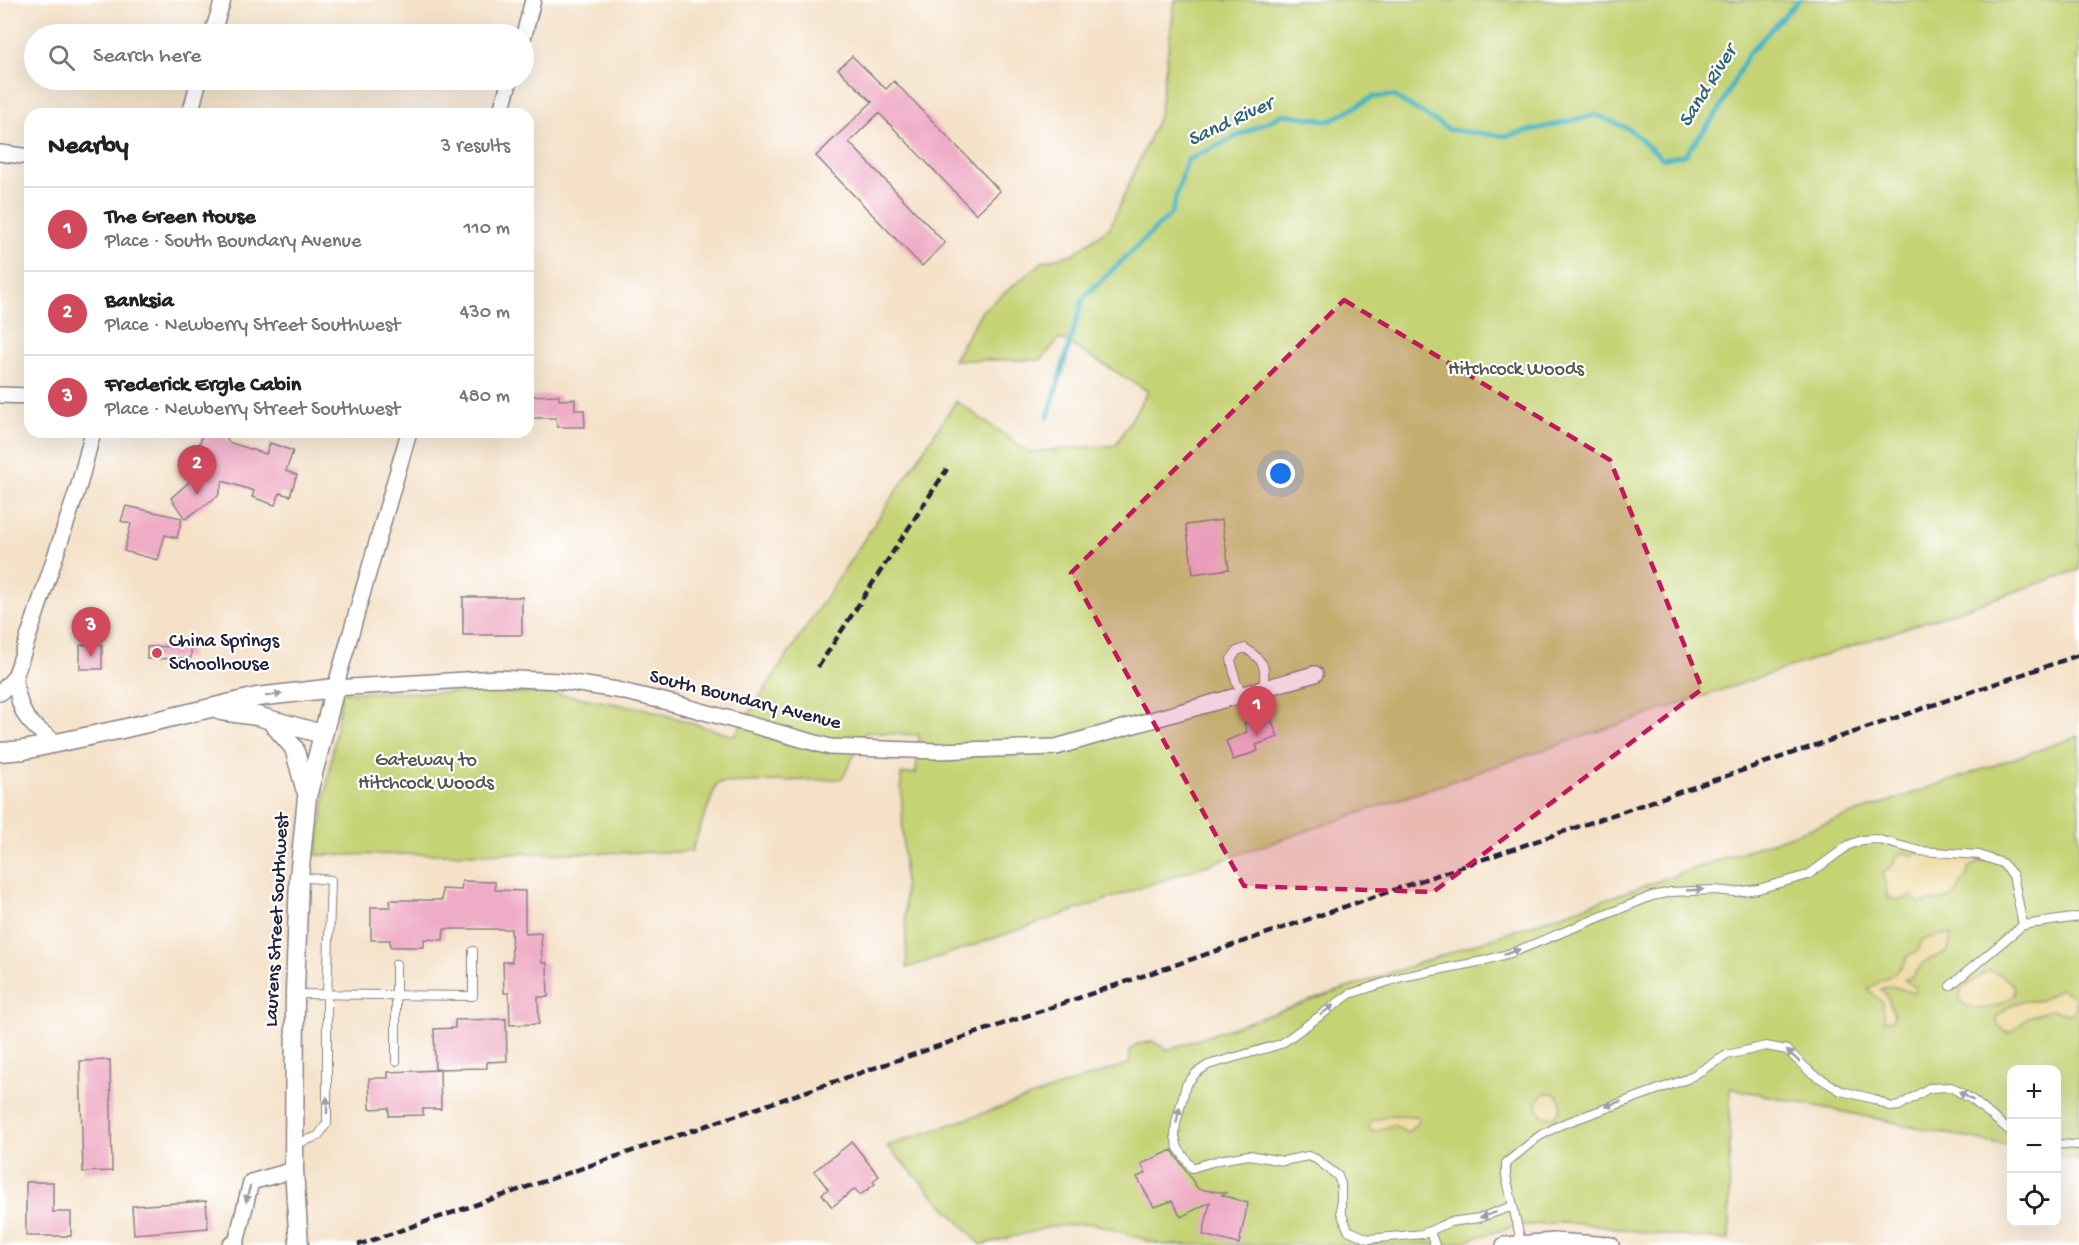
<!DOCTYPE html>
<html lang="en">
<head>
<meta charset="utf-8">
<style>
  body { margin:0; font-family:"Gochi Hand",sans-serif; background:#f2f2f2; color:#222 }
  .controls { position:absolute; right:18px; bottom:18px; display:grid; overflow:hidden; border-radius:12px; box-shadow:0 6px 24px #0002 }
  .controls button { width:54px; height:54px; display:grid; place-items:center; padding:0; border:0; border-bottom:2px solid #e0e0e0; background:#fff; color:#222; font:30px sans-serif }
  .you { position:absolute; left:1281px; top:474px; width:21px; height:21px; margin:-15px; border:4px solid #fff; border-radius:50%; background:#1a73e8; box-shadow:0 0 0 9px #1a73e833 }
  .badge { display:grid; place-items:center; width:39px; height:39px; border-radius:50%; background:#d1495b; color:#fff; font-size:20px; font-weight:700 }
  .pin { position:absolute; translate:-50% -50px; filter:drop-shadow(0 2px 3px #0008) }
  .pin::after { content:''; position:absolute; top:32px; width:21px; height:18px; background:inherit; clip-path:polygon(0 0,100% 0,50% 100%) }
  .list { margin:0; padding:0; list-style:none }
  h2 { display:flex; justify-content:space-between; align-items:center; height:78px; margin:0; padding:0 24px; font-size:26px }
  h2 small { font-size:20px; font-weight:400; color:#767676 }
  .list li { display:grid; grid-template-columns:39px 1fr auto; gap:18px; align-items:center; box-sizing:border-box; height:84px; padding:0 24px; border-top:2px solid #e0e0e0 }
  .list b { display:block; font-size:22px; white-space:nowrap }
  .list p { margin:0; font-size:20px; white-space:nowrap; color:#767676 }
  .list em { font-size:20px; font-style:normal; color:#767676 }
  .icon { flex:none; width:33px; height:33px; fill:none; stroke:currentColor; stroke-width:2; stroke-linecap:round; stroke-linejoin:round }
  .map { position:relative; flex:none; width:2079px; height:1245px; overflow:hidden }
  .search { position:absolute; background:#fff; box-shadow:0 6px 24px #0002; left:24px; top:24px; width:510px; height:66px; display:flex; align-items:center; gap:15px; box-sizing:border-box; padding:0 21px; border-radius:33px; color:#767676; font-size:22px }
  .panel { position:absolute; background:#fff; box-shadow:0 6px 24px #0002; left:24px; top:108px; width:510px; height:330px; border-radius:18px }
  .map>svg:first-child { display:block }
</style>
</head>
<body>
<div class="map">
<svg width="2079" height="1245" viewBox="0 0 2079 1245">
  <rect width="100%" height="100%" fill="#fff"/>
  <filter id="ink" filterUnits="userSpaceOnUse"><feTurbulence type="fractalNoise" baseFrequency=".0167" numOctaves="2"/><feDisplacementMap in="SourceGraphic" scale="12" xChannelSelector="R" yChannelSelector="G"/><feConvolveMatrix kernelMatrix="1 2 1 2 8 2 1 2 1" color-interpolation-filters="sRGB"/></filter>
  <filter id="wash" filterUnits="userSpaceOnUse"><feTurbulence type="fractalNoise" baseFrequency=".008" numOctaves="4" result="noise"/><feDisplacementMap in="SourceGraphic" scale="24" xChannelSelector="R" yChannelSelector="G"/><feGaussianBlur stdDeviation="1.35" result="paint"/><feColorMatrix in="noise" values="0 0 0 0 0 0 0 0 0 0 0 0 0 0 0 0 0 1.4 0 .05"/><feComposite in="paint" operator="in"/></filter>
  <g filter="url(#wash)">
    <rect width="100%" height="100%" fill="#f4e1c8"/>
    <path fill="#c5d375" stroke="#747a58" stroke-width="1.5" d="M1175,0H2079V570L1534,753L907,968L901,774L916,773L919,735L866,732L842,779L717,783L691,852L316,855L342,692L553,693L646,709L734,736L956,401L1029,452L1116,445L1148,391L1060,338L1041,360H953L982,311L1044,261L1073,254L1110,227L1159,116Z
      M2079,736V1161L2057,1156L2056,1070H2012L2011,1147L1730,1088L1729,1240L1655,1234L1591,1224L1554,1223L1516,1226L1450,1245H1162L1092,1223L1050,1227L981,1245L887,1146L1130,1063L1129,1051L1135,1045L1152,1041L1167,1050Z"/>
    <path fill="#eeda9e" stroke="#887e6c" stroke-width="1.5" d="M1904,852L1914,856L1916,853C1939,857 1964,853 1986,861L1977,862L1968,869L1967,877L1962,881L1957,894L1947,899L1919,903L1910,896L1902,900L1888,898L1883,874L1893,865L1896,857Z
      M1939,935H1951L1948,951L1924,962L1912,977L1904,980L1916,987L1914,993L1891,986L1881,989L1888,998L1894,1015L1892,1020L1884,1022L1883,1003L1868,989C1882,979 1903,973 1908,955L1918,951L1922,940Z
      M1988,970L2003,976L2014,986V996C1997,1008 1977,1015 1959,1000L1961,990Z
      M2060,989L2076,997V1008L2070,1014L2051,1010L2031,1016L2009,1033L1998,1026L1997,1017L2011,1005L2022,1001H2039Z
      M1537 1105a12 12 0 1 1 24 0a12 12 0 1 1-24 0Z
      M1393,1115L1417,1116L1419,1121L1407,1133L1393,1125L1374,1132L1369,1129L1370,1121Z"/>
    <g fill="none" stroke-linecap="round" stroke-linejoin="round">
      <path stroke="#45b4bd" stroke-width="5" d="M1048,417L1083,298L1171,214L1187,160L1284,114L1330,121L1373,97L1394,96L1450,130L1506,136L1596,115L1629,129L1663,159L1686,154L1719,110L1748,54L1799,0"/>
    </g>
    <g id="blocks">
      <path fill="#efacc6" d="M852,56L886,89L894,81L1000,191L976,214L879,113L849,142L945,243L922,266L816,156L872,102L838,69Z
        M559,395V400L575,399V410H584L585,427H557L556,418H528V396Z
        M203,432H225L228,442L266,454L270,443L293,451L286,471L297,475L290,496L280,493L275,505L252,497L254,491L223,481L218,496L185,519L171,498L189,482Z
        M126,506L182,518L177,538L165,535L158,560L124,551L131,524L121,521Z
        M1222,520L1229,569L1193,574L1186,525Z
        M463,597H522V635H463Z
        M102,644V669H80V645Z
        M191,646V658L147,659V647Z
        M1269,714L1278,737L1256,745L1258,751L1233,760L1226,741L1247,732L1244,723Z
        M462,881L495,882V890L525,891V934L541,933L542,963H547L548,997H538L539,1024L510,1025L509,993H504L503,962H512L511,929H444L443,940L424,939V947H390V940H371V907H390V900H442V889L461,890Z
        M506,1019L507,1061L487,1062V1068L435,1069L434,1029L455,1028V1020Z
        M110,1060L112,1171L83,1172L80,1061Z
        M440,1070L441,1109H423V1115L389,1116V1108L370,1109L369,1078H388V1072Z
        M852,1142L879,1176L873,1181L875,1184L860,1195L855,1189L832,1207L822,1194L828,1189L814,1171Z
        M1172,1150L1198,1189L1226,1193L1222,1195L1248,1203L1239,1244L1203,1235L1210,1202L1181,1217L1172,1201L1154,1207L1137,1177L1146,1173L1141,1164Z
        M26,1182H53V1212H71V1236H26Z
        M206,1201L208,1228L134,1234L132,1206Z"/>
    </g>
  </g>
  <g filter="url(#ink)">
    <use href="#blocks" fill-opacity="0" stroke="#8b8282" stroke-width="1.5"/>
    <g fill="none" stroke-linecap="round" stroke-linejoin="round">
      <g stroke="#8b8282" stroke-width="10">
        <path id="service" d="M1243,694L1236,682L1231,659L1237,651L1245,648C1263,660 1267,666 1263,687
          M1950,986L2023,925
          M295,994L473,996V951
          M396,1061V964
          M2012,1133L1974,1101L1951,1087L1929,1088L1899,1106L1891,1107L1874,1099L1841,1091L1810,1072L1787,1050L1766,1046L1727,1055L1687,1079L1560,1125L1538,1137L1506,1163V1176L1513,1206L1479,1218L1450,1222L1423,1234L1368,1239L1348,1230L1341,1212V1184L1338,1176L1316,1159L1308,1156L1283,1161L1249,1155L1219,1160L1192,1168L1178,1148L1175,1136L1176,1123L1186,1085L1196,1073L1208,1065L1281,1044L1350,994L1402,977L1483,961L1514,952L1652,896L1671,892L1714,890L1735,892L1758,889L1808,875L1849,845L1862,840L1876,839L1920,851L1979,855L2002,863L2013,875L2023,925L2079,917
          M296,1144L318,1136L327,1123V995L331,880L299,877
          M2056,1144L2079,1145
          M1513,1206L1521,1242
          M1430,1232L1435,1245"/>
      </g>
      <g stroke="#8b8282" stroke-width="18">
        <path id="minor" d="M212,34L223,0
          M524,35L533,0
          M190,114L199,80
          M500,114L510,80
          M0,153L30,157
          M0,395L30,396
          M409,432L335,688L497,678L560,681L617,690L676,704L830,747L937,751L1056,747L1315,674
          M15,677C19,715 27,723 57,743
          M0,693L15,677L79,485L93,432
          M230,1245L236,1243L251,1182L294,1170
          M1504,1245L1554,1241L1611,1245"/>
      </g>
      <g stroke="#8b8282" stroke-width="21">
        <path id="tertiary" d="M221,711L257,716L322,734
          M270,720L294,748L305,788
          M0,752L24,750L122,729L257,697L335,688L307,797L299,877L295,991L294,1170L299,1245"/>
      </g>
      <use href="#service" stroke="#fff" stroke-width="8"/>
      <use href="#minor" stroke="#fff" stroke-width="15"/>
      <use href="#tertiary" stroke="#fff" stroke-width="18"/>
      <path stroke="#22223b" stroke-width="4.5" stroke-dasharray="9 4.5" stroke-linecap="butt" d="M818,667L947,469
        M358,1245L2079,655"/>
    </g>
    <defs><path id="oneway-solid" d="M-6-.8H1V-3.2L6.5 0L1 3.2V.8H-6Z" transform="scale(1.5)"/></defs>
    <g fill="#9c9ca7">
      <use href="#oneway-solid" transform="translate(274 695) rotate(-8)"/>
      <use href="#oneway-solid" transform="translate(1695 890) rotate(-3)"/>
      <use href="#oneway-solid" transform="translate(1512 952) rotate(-19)"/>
      <use href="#oneway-solid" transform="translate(1327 1010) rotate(-37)"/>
      <use href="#oneway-solid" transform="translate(1793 1056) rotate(-138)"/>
      <use href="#oneway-solid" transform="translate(1966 1096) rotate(-148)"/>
      <use href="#oneway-solid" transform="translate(1613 1104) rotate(162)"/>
      <use href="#oneway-solid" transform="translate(327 1105) rotate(-90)"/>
      <use href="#oneway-solid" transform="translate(1178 1115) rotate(-79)"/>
      <use href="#oneway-solid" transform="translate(248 1194) rotate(104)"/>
      <use href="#oneway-solid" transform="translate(1488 1215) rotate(161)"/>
    </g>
  </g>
  <path fill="#c2185b" fill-opacity="0.2" stroke="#c2185b" stroke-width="4.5" stroke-dasharray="12 8" stroke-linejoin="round" d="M1344,300L1610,460L1702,689L1433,892L1244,886L1071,573Z"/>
  <circle fill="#d1495b" stroke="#fff" stroke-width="2" cx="157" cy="653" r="6"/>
  <g text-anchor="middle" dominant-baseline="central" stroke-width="4.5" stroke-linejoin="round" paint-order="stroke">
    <g font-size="20" fill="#53574c" stroke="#fff">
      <text x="1516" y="370">Hitchcock Woods</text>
      <text x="426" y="761">Gateway to<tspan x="426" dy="23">Hitchcock Woods</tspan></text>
    </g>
    <g font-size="20" fill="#22223b" stroke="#fff" text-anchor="start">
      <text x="169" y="642">China Springs<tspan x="169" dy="23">Schoolhouse</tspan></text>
    </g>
    <g font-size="20" fill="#22223b" stroke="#fff">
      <text transform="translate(745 701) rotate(14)">South Boundary Avenue</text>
      <text transform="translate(278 920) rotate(-87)">Laurens Street Southwest</text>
    </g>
    <g font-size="21" font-style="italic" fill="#326476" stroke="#fff">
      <text transform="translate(1709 87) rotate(-58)">Sand River</text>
      <text transform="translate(1231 123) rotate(-25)">Sand River</text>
    </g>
  </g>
</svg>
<div class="controls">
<button>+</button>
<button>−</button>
<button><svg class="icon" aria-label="locate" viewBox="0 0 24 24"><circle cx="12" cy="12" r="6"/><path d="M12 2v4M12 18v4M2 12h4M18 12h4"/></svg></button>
</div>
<div class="you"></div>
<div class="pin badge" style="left:1257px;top:736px">1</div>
<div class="pin badge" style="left:197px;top:495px">2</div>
<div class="pin badge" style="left:91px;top:657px">3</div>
<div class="search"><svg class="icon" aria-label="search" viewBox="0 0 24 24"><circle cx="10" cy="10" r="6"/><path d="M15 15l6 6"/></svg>Search here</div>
<section class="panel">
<h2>Nearby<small>3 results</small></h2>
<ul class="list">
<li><span class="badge">1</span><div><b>The Green House</b><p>Place · South Boundary Avenue</p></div><em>110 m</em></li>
<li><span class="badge">2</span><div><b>Banksia</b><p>Place · Newberry Street Southwest</p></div><em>430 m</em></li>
<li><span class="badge">3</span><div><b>Frederick Ergle Cabin</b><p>Place · Newberry Street Southwest</p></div><em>480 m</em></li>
</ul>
</section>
</div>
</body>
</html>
